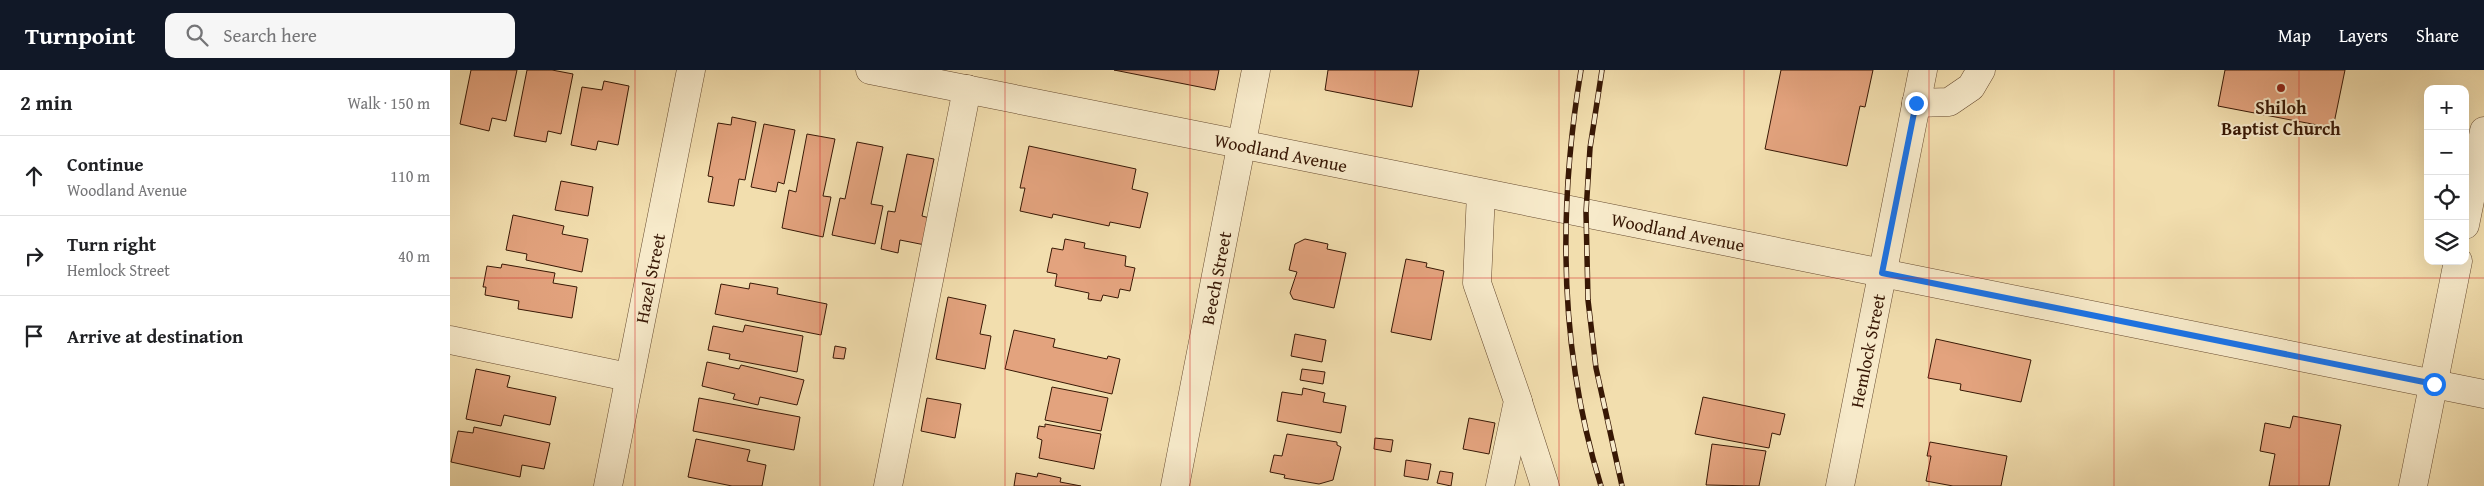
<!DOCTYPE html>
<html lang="en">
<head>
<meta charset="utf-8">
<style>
  body { margin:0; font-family:"Gentium Book Plus",serif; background:#f6f6f6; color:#202124 }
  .controls { position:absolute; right:15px; top:15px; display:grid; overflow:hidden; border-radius:10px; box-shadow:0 5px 20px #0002 }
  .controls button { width:45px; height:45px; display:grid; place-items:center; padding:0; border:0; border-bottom:1px solid #e0e0e0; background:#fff; color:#202124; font:25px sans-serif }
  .stop { position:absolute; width:15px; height:15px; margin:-11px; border:4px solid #1a73e8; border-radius:50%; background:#fff }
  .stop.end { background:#1a73e8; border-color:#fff; box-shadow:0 1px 5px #0008 }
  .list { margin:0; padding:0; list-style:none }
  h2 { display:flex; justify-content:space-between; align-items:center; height:65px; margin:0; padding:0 20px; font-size:21px }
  h2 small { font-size:16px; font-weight:400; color:#757577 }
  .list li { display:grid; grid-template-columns:32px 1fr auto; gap:15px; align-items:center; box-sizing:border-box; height:80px; padding:0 20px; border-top:1px solid #e0e0e0 }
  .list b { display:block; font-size:19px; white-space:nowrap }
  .list p { margin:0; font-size:16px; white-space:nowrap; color:#757577 }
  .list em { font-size:16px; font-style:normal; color:#757577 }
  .icon { flex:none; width:28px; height:28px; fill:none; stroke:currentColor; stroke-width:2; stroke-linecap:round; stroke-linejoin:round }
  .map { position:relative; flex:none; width:2034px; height:416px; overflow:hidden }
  header { display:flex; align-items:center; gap:30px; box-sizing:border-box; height:70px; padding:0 25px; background:#111827; color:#fff }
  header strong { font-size:24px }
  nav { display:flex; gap:28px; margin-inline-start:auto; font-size:18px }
  .search { width:350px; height:45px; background:#f6f6f6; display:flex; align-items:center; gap:12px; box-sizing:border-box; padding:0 18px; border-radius:10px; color:#757577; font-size:19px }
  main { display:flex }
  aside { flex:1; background:#fff }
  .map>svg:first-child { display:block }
</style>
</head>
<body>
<header>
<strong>Turnpoint</strong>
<div class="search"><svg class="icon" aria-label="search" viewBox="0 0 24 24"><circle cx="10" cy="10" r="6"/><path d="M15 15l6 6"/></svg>Search here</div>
<nav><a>Map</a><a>Layers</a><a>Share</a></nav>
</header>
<main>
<aside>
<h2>2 min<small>Walk · 150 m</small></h2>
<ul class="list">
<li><svg class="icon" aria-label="ahead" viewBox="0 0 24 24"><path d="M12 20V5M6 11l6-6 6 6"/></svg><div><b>Continue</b><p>Woodland Avenue</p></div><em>110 m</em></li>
<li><svg class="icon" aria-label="right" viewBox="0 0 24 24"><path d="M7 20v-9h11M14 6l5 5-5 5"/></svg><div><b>Turn right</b><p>Hemlock Street</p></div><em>40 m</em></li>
<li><svg class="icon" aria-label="arrive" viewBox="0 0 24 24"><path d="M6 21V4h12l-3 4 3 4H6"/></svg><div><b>Arrive at destination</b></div></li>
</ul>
</aside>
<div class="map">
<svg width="2034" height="416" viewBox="0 0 2034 416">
  <rect width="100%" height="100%" fill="#f2deae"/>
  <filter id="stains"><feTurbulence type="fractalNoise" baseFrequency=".004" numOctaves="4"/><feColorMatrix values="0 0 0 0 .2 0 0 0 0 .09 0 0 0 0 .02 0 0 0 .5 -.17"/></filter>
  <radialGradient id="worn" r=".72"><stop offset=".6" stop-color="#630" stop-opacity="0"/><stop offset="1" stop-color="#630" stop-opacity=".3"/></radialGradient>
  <path fill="#e3a37e" stroke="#381805" d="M21,0H67L56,51L42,48L39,61L10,54Z
    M77,0H102L123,4L111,64L98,61L96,72L64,66Z
    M664,0H769L765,20Z
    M878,0H969L962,37L875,20Z
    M1331,0H1423L1415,37L1410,36L1397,96L1315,79Z
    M1775,0H1895L1883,58L1768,36Z
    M154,11L179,16L168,75L148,71L146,80L121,75L132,17L152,20Z
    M282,47L306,52L295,110L289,109L284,136L258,132L263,107L258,106L268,53L281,55Z
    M314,54L345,60L334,114L328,112L326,122L301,117Z
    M357,64L385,69L373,126L381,127L373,167L332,158L339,120L346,122Z
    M407,72L433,77L421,134L433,136L425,174L382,165L390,128L395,129Z
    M579,76L686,99L682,119L698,123L690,158L660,152L659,156L603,144L602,148L570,141L575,118H570Z
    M457,84L484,89L472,146L480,148L475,175L450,170L448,183L431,179L438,141L445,142Z
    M111,111L143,117L138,146L105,140Z
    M63,145L114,156L112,164L138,169L132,202L76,190L77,184L56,180Z
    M615,169L635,173L634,178L676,186L675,196L685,198L680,221L670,219L668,228L653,225L651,231L638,229L639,223L605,216L607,204L597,202L602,178L613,180Z
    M855,169L878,174L877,179L896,183L884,238L843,229L840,223L847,202L839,200L845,174Z
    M956,189L977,193L976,197L994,201L981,270L941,262Z
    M52,194L105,203L103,213L127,217L122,248L68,239L69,231L35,225L36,217H33L37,196L51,198Z
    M300,213L328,218L327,224L377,234L371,265L265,244L271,214L299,219Z
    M498,227L536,235L530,264L541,266L535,299L486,289Z
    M295,255L353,266L347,302L279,289L280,284L258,280L263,256L293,262Z
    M564,260L605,269L603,277L657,289L658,286L670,289L662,324L555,299Z
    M845,264L876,270L872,292L841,286Z
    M1486,269L1581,290L1571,332L1510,320L1511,314L1478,308Z
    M385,276L396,278L394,289L383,288Z
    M257,292L289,299L291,295L354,310L347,335L310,327L308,335L283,329L285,324L252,316Z
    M26,299L60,306L57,317L106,327L100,355L54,345L51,356L16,349Z
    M852,299L875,302L873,314L850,310Z
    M602,317L658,328L651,361L595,350Z
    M853,318L875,323L873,332L896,336L891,363L827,351L832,322L852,325Z
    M1253,327L1335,344L1330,365L1322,363L1319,378L1245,364Z
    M249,328L350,347L344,380L243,361Z
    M477,328L511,334L505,368L471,361Z
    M1843,346L1891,355L1879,416H1819L1825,384L1810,381L1815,353L1840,358Z
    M1019,348L1045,353L1039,384L1013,379Z
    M595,354L651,364L644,399L589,388L592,370L587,368L589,356L595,357Z
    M24,357L100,373L94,399L72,395L70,407L1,392L8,361L23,363Z
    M837,364L887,372V375L891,377L883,410L869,414L834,408L835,405L820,402L824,385L832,386Z
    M925,368L943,370L941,382L924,379Z
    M246,369L300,380L297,391L316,395L312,416H282L238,407Z
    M1480,372L1557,386L1551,416H1503L1476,411L1481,386H1477Z
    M1262,374L1316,381L1309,416L1256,415Z
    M956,390L981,394L978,410L954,406Z
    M990,401L1003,403L1001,416L987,413Z
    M566,403L587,407L588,403L611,408L610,412L631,416H564Z"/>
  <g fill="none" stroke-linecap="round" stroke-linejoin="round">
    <g stroke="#664a2f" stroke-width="29">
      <g id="minor">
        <path id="s1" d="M420,0C958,108 1496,214 2034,324"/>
        <path d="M1466,33L1499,32L1521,17L1531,0"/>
        <path d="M1031,123L1027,213L1068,331L1050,416"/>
        <path d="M2015,155L2034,61"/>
        <path d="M0,270L178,307"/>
        <path d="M1068,332L1095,416"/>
        <path id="s2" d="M158,416L241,0"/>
        <path d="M438,416L517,19"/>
        <path id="s3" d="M725,416L806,0"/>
        <path id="s4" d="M1390,416L1473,0"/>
        <path d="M1963,416L2008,191"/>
      </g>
    </g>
    <use href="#minor" stroke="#f7eaca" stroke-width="28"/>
    <g stroke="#381805" stroke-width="5.5">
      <path id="rail" d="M1131,0C1108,138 1109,281 1151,416
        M1152,0L1140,78L1136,142L1138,230L1146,298L1172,416"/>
    </g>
    <use href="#rail" stroke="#f7eaca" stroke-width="4" stroke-dasharray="11" stroke-linecap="butt"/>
  </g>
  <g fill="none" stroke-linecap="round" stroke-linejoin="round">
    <path stroke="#1a73e8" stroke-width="6" d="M1466,33L1432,203L1984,314"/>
  </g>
  <path fill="none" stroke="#d62828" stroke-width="1" stroke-opacity="0.55" d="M185,0V416M370,0V416M555,0V416M740,0V416M925,0V416M1109,0V416M1294,0V416M1479,0V416M1664,0V416M1849,0V416M0,208H2034"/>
  <circle fill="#8f2418" stroke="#f7eaca" stroke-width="2" cx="1831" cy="18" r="5"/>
  <g text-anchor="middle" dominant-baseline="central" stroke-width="4" stroke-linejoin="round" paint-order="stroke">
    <g font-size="18" font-weight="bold" fill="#381805" stroke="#f7eaca">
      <text x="1831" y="37">Shiloh<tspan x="1831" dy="21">Baptist Church</tspan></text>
    </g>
    <g font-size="18" fill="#381805" stroke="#f7eaca">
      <text stroke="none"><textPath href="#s1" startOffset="419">Woodland Avenue</textPath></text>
      <text stroke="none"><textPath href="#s1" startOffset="824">Woodland Avenue</textPath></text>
      <text stroke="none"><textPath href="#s2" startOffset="212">Hazel Street</textPath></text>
      <text stroke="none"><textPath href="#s3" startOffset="212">Beech Street</textPath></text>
      <text stroke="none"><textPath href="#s4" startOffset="138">Hemlock Street</textPath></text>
    </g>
  </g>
  <rect width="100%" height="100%" filter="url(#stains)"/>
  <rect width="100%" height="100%" fill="url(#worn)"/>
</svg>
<div class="controls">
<button>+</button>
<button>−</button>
<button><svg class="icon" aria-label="locate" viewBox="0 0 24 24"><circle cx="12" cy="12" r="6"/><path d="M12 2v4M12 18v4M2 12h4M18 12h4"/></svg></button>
<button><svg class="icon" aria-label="layers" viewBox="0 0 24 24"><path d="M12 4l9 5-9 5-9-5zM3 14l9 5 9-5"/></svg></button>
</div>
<div class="stop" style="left:1984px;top:314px"></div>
<div class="stop end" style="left:1466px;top:33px"></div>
</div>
</main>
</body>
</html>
